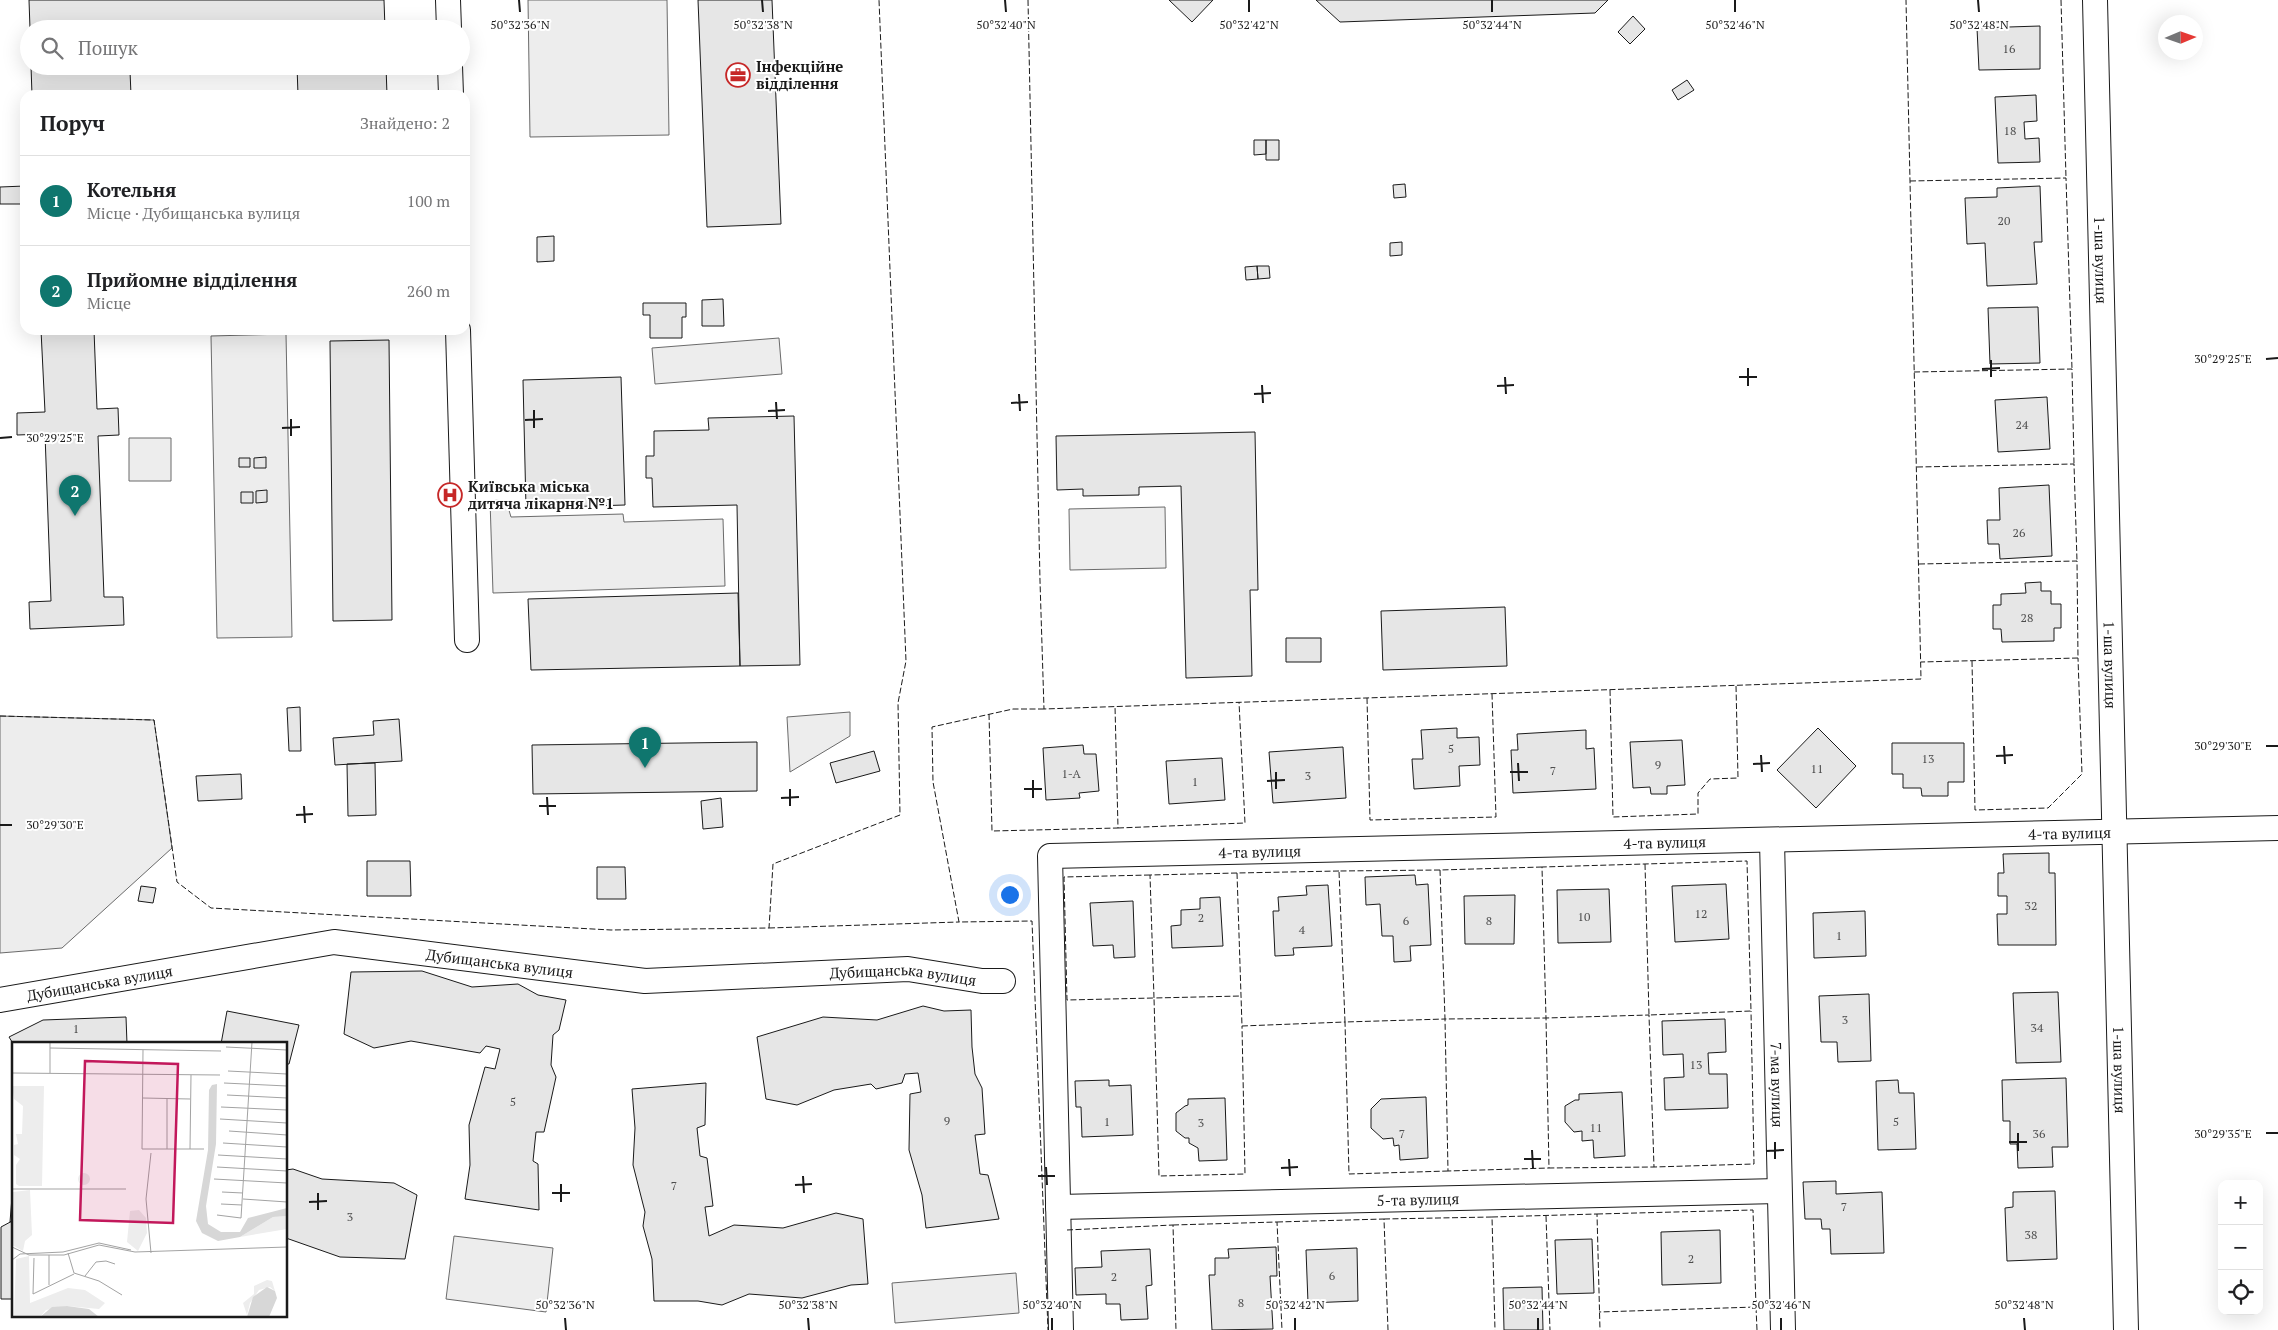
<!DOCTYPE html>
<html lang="uk">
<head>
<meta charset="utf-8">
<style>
  body { margin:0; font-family:"PT Serif",serif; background:#f2f2f2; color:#202124 }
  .controls { position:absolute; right:15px; bottom:15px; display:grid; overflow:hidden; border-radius:10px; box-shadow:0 5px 20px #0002 }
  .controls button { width:45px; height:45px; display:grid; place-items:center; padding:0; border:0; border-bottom:1px solid #e0e0e0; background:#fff; color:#202124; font:25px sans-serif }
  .compass { position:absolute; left:2158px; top:15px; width:45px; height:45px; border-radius:50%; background:#fff; box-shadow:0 5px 20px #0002; rotate:88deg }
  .you { position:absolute; left:1009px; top:894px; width:18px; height:18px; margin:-12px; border:4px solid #fff; border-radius:50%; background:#1a73e8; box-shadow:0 0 0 8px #1a73e833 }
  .badge { display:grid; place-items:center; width:32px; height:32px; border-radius:50%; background:#0f766e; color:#fff; font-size:16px; font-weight:700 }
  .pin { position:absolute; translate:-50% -41px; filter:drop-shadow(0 1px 2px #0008) }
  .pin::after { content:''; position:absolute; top:26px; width:18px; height:15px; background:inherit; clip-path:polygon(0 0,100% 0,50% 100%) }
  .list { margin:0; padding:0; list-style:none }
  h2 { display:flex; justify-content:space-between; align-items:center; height:65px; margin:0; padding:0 20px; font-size:21px }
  h2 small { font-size:16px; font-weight:400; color:#757577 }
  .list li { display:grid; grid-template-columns:32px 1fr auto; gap:15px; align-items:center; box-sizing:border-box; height:90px; padding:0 20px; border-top:1px solid #e0e0e0 }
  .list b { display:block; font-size:19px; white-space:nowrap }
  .list p { margin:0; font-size:16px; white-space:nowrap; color:#757577 }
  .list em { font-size:16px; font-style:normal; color:#757577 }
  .icon { flex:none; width:28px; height:28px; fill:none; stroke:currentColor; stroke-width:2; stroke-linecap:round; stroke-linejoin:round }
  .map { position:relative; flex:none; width:2278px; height:1330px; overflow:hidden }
  .search { position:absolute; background:#fff; box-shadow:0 5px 20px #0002; left:20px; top:20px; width:450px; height:55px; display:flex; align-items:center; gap:12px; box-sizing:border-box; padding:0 18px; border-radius:28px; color:#757577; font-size:19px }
  .panel { position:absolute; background:#fff; box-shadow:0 5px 20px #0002; left:20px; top:90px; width:450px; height:245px; border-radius:15px }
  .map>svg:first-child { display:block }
</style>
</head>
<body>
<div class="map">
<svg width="2278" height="1330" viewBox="0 0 2278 1330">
  <rect width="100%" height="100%" fill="#fff"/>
  <path fill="#ededed" stroke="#6a6a6a" d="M528,0H667L669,135L530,137Z
    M286,334L292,637L217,638L211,336Z
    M779,338L782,374L655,384L652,348Z
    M129,438H171V481H129Z
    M490,500H506L511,517L623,514L624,522L723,519L725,586L493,593Z
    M1165,507L1166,568L1070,570L1069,509Z
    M850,712V736L790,772L787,717Z
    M0,716L154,720L172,848L62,948L0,953Z
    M454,1236L553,1248L546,1312L446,1299Z
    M1016,1273L1019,1313L895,1323L892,1283Z"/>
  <path fill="#e6e6e6" stroke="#1a1a1a" d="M29,0H384L385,29H30Z
    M698,0H772L781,224L707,227Z
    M1169,0H1213L1192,22Z
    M1316,0H1608L1595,13L1340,22Z
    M1633,16L1645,29L1630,44L1618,32Z
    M2040,26V69L1979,70L1977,28Z
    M31,66H269L130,71L131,95H32Z
    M297,66H386L387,95H298Z
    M1687,80L1694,90L1678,100L1672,90Z
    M2036,95L2037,121L2024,122L2025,139L2039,138L2040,162L1998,163L1995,97Z
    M1254,140H1266V154L1254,155Z
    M1266,140H1279V160H1266Z
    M1405,184L1406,197L1394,198L1393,185Z
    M25,186V204H0V187Z
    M2040,186L2042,242H2034L2037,284L1987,286L1985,243L1967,244L1965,198L1997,197V188Z
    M554,236V261L537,262V237Z
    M1402,242V255L1390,256V243Z
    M1257,266H1269L1270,278L1258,279Z
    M1257,266L1258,279L1246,280L1245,267Z
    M723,299L724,326H702V300Z
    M643,303H686V317H682V338H650V315H643Z
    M2038,307L2040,363L1990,364L1988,308Z
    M41,330H94L97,409L118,408L119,435L98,436L104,597H123L124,625L30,629L29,602L51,601L45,434L17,435V413L45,412Z
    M389,340L392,620L333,621L330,341Z
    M621,377L625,505L526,508L523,380Z
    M2047,397L2050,449L1998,452L1995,400Z
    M794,416L800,665L740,666L737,505L653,507L652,478H646V456H654V431L709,430L708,418Z
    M1255,432L1258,590H1250L1252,676L1186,678L1181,486L1139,487V495L1083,496V489L1057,490L1056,436Z
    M266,457V468H254V458Z
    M239,458H250V467H239Z
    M2049,485L2052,556L2000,559L1999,544H1988L1987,520H2000L1999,488Z
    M267,490V502L256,503V491Z
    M241,492H253V503H241Z
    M2041,582V591H2051V604H2061V628H2054V641L2002,642L2001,629H1993V605H2001V594L2026,593L2025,583Z
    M738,593L740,666L531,670L528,599Z
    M1505,607L1507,666L1383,670L1381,611Z
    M1286,638H1321V662H1286Z
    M300,707L301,751H289L287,708Z
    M399,719L402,761L335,765L333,738L374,735L373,721Z
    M1457,728V738L1479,737L1480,765L1459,766L1460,786L1414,789L1412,759H1423L1421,730Z
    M1818,728L1856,766L1816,808L1777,770Z
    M1586,730V749L1594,748L1596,789L1513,793L1511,750H1518L1517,734Z
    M1682,740L1685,785L1667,786V794H1651L1650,787L1633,788L1630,742Z
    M757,742V791L533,794L532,745Z
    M1892,743H1964V782H1948V796H1922L1921,788H1903V774H1892Z
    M1083,745L1084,754H1096L1099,791L1079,793L1080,798L1046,800L1043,748Z
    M1343,747L1346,798L1273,803L1269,752Z
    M874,751L880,771L836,783L830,763Z
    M1222,758L1225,800L1169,804L1166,761Z
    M375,763L376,815L348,816L347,764Z
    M241,774L242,799L198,801L196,776Z
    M721,798L723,827L703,829L701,801Z
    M2049,853V873H2055L2056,945H1998L1997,914H2007V896H1998V873H2004L2003,854Z
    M367,861H410L411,896H367Z
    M597,867H625L626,899H597Z
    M1415,875L1416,885L1428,884L1431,945L1410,946L1411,961L1394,962L1393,936H1382L1380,904L1366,905L1365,877Z
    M1726,884L1729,939L1675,942L1672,886Z
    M1328,885L1332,946L1293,948L1294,955L1275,956L1273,911H1279L1278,897L1307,895L1306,886Z
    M141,886L156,888L153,903L138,901Z
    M1609,889L1611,942L1558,943L1557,890Z
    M1515,895L1514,944H1465L1464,896Z
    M1220,897L1223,946L1172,948L1171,926L1181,925V910L1200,909V898Z
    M1133,901L1135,957L1114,958L1113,945L1093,946L1090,903Z
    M1865,911L1866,956L1814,958L1813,913Z
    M422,971L472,987L518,984L538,995L566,1000L559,1030L553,1035L551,1065L556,1077L544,1132H536L533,1161L538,1164L539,1210L465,1199L470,1165L469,1125L485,1067L495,1069L500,1049L486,1046L480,1053L411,1041L374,1048L344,1034L351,972Z
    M2058,992L2061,1062L2016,1063L2013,993Z
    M1869,994L1871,1061L1838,1062L1837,1042H1821L1819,996Z
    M923,1006L944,1011L971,1010L972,1047L975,1074L982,1088L985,1134L975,1135L980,1174L988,1175L999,1219L926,1228L922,1195L909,1150L910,1094L921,1092L918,1073L905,1074L902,1083L876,1089L871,1084L834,1090L797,1105L766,1099L757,1037L823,1017L877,1020Z
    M227,1011L299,1025L289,1064H286V1044H221Z
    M126,1017L127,1044L14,1045L9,1037L43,1020Z
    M1725,1019L1726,1052L1708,1053L1709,1074H1727L1728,1108L1665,1110L1664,1078L1684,1077L1683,1054L1663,1055L1662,1021Z
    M2066,1078L2068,1147H2052L2053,1167L2018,1168L2017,1144H2010V1121H2003L2002,1080Z
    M1109,1080V1086L1131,1085L1133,1135L1082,1137L1081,1107H1076L1075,1081Z
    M1898,1080L1899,1093H1914L1916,1149L1878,1150L1876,1081Z
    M706,1083L705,1125L697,1128L700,1156L707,1158L713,1206L705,1207L709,1236L734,1225L783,1228L836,1213L863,1219L868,1284L851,1285L802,1298L749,1294L722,1305L698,1301H654L652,1259L643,1226L645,1212L633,1165L635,1128L632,1089Z
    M1622,1092L1625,1156L1594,1158L1593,1140L1582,1141V1131L1574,1132L1565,1122V1106L1575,1100H1579V1094Z
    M1426,1097L1428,1158L1400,1160L1399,1145L1394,1146L1393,1138L1383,1139L1371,1128V1109L1381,1099Z
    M1225,1098L1227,1160L1199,1161L1198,1148L1189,1143V1138H1185L1176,1131V1113L1185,1106L1188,1105V1099Z
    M293,1169L322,1179L394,1183L417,1195L405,1259L340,1257L286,1238V1170Z
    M14,1172V1220L10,1222Z
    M1836,1181V1194L1882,1192L1884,1253L1831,1254L1830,1229H1822L1821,1219H1805L1803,1182Z
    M2055,1191L2057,1259L2007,1261L2005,1208L2013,1207V1192Z
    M14,1220V1299H1V1227Z
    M1720,1230L1721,1283L1662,1285L1661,1232Z
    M1592,1239L1594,1293L1557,1294L1555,1240Z
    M1276,1247L1277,1276H1270L1273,1329L1212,1330L1209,1275H1215V1258H1229L1228,1249Z
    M1357,1248L1358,1301L1308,1303L1306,1250Z
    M1150,1249L1152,1285L1146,1286L1148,1319L1121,1320L1120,1304H1106V1294L1076,1295L1075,1268L1102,1267L1101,1251Z
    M1542,1287L1543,1330H1504L1503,1288Z"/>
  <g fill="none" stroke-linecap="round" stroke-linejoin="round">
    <g stroke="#1a1a1a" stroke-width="26">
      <g id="minor">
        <path d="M448,0L449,29"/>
        <path id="s1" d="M2095,0L2126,1330"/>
        <path d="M450,66L451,95"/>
        <path d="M458,330L467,640"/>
        <path id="s2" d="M1772,840L1783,1330"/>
        <path id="s3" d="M0,1000L334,942L645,981L908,969L982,981H1003"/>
        <path id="s4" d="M1058,1207L1779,1191"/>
        <path id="s5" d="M1061,1330L1050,856L2278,828"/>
      </g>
    </g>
    <use href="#minor" stroke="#fff" stroke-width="24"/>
    <path stroke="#1a1a1a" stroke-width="1" stroke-dasharray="6 2.5" stroke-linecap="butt" d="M1028,0L1040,581L1044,709L1921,679L1906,0
      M2061,0L2066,178
      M1910,181L2066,178L2072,369
      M1914,372L2072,369L2074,464
      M1917,467L2074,464L2077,561
      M1919,564L2077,561L2078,658L1921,662
      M1972,661L1975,810L2048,808L2082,774L2078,658
      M1610,690L1613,817L1698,814V793L1710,779L1738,778L1736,685
      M1367,698L1370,820L1496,817L1492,694
      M1044,709H1013L932,727L933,782L959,922L1032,921L1048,1330
      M989,714L992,831L1118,828L1115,706
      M0,716L154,720L177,882L211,908L611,930L769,928L773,864L900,815L898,703L906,661L879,0
      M1118,828L1245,823L1239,702
      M1645,864L1649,1015L1751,1011L1747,861L1542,867L1546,1018L1649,1015L1654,1167L1754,1164L1751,1011
      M1542,867L1440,870L1445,1019L1546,1018L1549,1168L1654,1167
      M1440,870L1339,871L1345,1022L1445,1019L1448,1171L1549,1168
      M1339,871L1237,873L1242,1026L1345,1022L1349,1174L1448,1171
      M1237,873L1150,875L1154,998L1241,996
      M1150,875L1064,877L1067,1000L1154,998L1159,1176L1245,1174L1242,1026
      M769,928L959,922
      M1597,1214L1753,1210L1756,1307L1599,1312
      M1546,1216L1550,1330
      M1492,1217L1597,1214L1600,1330
      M1384,1219L1492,1217L1495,1330
      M1277,1222L1384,1219L1388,1330
      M1173,1225L1277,1222L1282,1330
      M1067,1230L1173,1225L1176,1330
      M1756,1307L1757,1330"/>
  </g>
  <path fill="none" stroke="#1a1a1a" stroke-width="2" d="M519,0L520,12M762,0L763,12M1005,0L1006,12M1249,0V12M1492,0V12M1735,0V12M1978,0L1979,12M2266,359L2278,358M1991,360V377M1748,368V386M1982,369L2000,368M1505,377L1506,394M1739,377H1757M1262,385L1263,403M1497,386L1514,385M1019,394L1020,411M1254,394L1271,393M776,402L777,419M1011,403L1028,402M534,410V428M768,411L785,410M291,419V436M525,420L543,419M282,428L300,427M0,438L12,437M2004,746L2005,764M2266,746H2278M1761,755L1762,772M1996,756L2013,755M1518,763L1519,781M1753,764L1770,763M1276,772V789M1510,772H1528M1033,780V798M1267,781L1285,780M790,789V806M1024,789H1042M547,797L548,815M781,798L799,797M304,806L305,823M539,806H556M296,815L313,814M0,825H12M2018,1133V1151M2266,1133H2278M1775,1142V1159M2009,1142H2027M1532,1150L1533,1168M1766,1151L1784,1150M1289,1159L1290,1176M1524,1159H1541M1046,1167L1047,1185M1281,1168L1298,1167M803,1176L804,1193M1038,1176H1055M561,1184V1202M795,1185L812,1184M318,1193V1210M552,1193H570M309,1202L327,1201M565,1318L566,1330M808,1318L809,1330M1052,1318V1330M1295,1318V1330M1538,1318V1330M1781,1318V1330M2024,1318L2025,1330"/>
  <defs>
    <g id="office-ring" transform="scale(1.25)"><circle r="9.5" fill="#fff" stroke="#c62828" stroke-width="1.5"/><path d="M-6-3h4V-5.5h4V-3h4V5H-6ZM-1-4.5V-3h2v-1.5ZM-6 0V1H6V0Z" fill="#c62828"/></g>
    <g id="hospital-ring" transform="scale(1.25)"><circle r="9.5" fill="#fff" stroke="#c62828" stroke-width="1.5"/><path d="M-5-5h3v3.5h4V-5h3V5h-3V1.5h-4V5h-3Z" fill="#c62828"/></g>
  </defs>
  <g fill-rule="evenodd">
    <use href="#office-ring" x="738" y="75"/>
    <use href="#hospital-ring" x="450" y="495"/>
  </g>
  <g text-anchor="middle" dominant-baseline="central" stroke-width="4" stroke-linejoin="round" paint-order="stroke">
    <g font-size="12" fill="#4d4d4d">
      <text x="2009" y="48">16</text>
      <text x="2010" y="130">18</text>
      <text x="2004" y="220">20</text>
      <text x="2022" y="424">24</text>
      <text x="2019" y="532">26</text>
      <text x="2027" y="617">28</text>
      <text x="1451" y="748">5</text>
      <text x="1928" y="758">13</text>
      <text x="1658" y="764">9</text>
      <text x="1817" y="768">11</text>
      <text x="1553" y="770">7</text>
      <text x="1071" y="773">1-А</text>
      <text x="1308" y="775">3</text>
      <text x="1195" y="781">1</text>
      <text x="2031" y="905">32</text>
      <text x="1701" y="913">12</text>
      <text x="1584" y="916">10</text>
      <text x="1201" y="917">2</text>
      <text x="1406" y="920">6</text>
      <text x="1489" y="920">8</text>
      <text x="1302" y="929">4</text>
      <text x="1839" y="935">1</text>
      <text x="1845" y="1019">3</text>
      <text x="2037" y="1027">34</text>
      <text x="76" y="1028">1</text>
      <text x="1696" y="1064">13</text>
      <text x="513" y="1101">5</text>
      <text x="947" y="1120">9</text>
      <text x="1107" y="1121">1</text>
      <text x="1896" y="1121">5</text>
      <text x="1201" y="1122">3</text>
      <text x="1596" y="1127">11</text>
      <text x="1402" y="1133">7</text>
      <text x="2039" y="1133">36</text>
      <text x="674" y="1185">7</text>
      <text x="1844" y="1206">7</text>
      <text x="350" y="1216">3</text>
      <text x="2031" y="1234">38</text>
      <text x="1691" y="1258">2</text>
      <text x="1332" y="1275">6</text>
      <text x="1114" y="1276">2</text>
      <text x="1241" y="1302">8</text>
    </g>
    <g font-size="15" font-weight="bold" fill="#1a1a1a" stroke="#fff" text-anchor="start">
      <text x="756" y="66">Інфекційне<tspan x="756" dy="17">відділення</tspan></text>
      <text x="468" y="486">Київська міська<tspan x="468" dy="17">дитяча лікарня №1</tspan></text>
    </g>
    <g font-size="15" fill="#1a1a1a" stroke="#fff">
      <text stroke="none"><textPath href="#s1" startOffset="260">1-ша вулиця</textPath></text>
      <text stroke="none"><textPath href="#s1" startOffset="665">1-ша вулиця</textPath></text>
      <text stroke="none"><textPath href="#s5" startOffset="1494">4-та вулиця</textPath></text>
      <text stroke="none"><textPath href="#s5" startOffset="1089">4-та вулиця</textPath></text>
      <text stroke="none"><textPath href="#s5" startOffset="684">4-та вулиця</textPath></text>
      <text stroke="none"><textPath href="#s3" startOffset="506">Дубищанська вулиця</textPath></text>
      <text stroke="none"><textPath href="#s3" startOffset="911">Дубищанська вулиця</textPath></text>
      <text stroke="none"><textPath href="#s3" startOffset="101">Дубищанська вулиця</textPath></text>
      <text stroke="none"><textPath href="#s1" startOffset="1070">1-ша вулиця</textPath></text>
      <text stroke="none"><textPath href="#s2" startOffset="245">7-ма вулиця</textPath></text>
      <text stroke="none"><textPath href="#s4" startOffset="360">5-та вулиця</textPath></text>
    </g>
  </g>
  <g transform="translate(12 1042)">
    <rect width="275" height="275" fill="#fff"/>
    <path d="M0,44H32L30,144H7L4,142V123L8,117L2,113V103L6,102L4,92H10L11,64L2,57ZM66 137a6 6 0 1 1 12 0a6 6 0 1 1-12 0ZM18,148L20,193L13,199L11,209L0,203L1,150ZM127,168L134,176L135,191L126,209L115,200L118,169ZM275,174V187L228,195L261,175ZM17,214L18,261L56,246L73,248L93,261L87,267L55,264L34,268L28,275H2L4,217ZM255,238L260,239L263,249L258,245L247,248L238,261L235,273L231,261L242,252V244Z" fill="#ededed"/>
    <path d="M205,42L204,102L194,164L196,182L209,190H228L236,176L275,166V174L261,175L228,195L206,199L190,191L184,179L196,108L197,48L200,43ZM255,245L263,249L265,256L257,275H235L241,255ZM55,264L77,267L87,275H28L40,265Z" fill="#d7d7d7"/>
    <path fill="none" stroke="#a3a3a3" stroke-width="1" d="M214,5L275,8M38,6L209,9M131,8L130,107H192M216,29L275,32M0,31L208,33M38,31V0M212,41L275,44M215,53L275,56M131,56L178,57M209,65L275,68M208,77L275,81M217,89L275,93M211,101L275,105M155,107V57M178,107L179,33M206,113L275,117M205,125L275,129M202,137L275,141M0,147H114M210,150L231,151M231,157L275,160M209,162L230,163M205,173L229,176L240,0M0,205L17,213H52L87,203L123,210L275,205M56,211L62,231L87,239L110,253M139,211L134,157L139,111M0,218L8,212L51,210L87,201L119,208M73,234L84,220L94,219L103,222M37,243V213M21,252L62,232M21,252L22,216"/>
    <path fill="#c2185b" fill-opacity="0.15" stroke="#c2185b" stroke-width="2.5" d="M73,19L166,22L161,181L68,178Z"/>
    <rect width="275" height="275" fill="none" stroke="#1a1a1a" stroke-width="2.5"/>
  </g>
  <g font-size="12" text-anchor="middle" fill="#1a1a1a" stroke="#fff" stroke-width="4" stroke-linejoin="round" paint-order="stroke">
    <text x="520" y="29">50°32'36"N</text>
    <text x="763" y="29">50°32'38"N</text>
    <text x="1006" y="29">50°32'40"N</text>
    <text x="1249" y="29">50°32'42"N</text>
    <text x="1492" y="29">50°32'44"N</text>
    <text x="1735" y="29">50°32'46"N</text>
    <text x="1979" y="29">50°32'48"N</text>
    <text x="2223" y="363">30°29'25"E</text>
    <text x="55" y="442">30°29'25"E</text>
    <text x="2223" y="750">30°29'30"E</text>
    <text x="55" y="829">30°29'30"E</text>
    <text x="2223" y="1138">30°29'35"E</text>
    <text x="565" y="1309">50°32'36"N</text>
    <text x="808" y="1309">50°32'38"N</text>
    <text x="1052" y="1309">50°32'40"N</text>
    <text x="1295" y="1309">50°32'42"N</text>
    <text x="1538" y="1309">50°32'44"N</text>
    <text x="1781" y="1309">50°32'46"N</text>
    <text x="2024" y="1309">50°32'48"N</text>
  </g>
</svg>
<div class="controls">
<button>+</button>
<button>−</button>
<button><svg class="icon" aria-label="locate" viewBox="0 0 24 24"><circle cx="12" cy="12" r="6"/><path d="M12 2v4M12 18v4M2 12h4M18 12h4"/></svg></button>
</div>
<svg class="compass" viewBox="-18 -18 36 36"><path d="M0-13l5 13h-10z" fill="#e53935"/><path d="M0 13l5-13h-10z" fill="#757577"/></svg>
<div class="you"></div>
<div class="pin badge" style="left:645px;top:768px">1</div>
<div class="pin badge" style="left:75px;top:516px">2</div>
<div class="search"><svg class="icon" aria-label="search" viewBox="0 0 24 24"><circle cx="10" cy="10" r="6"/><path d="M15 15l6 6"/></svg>Пошук</div>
<section class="panel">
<h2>Поруч<small>Знайдено: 2</small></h2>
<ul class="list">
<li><span class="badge">1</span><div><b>Котельня</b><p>Місце · Дубищанська вулиця</p></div><em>100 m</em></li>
<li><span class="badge">2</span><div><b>Прийомне відділення</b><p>Місце</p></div><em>260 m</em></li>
</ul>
</section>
</div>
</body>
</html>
